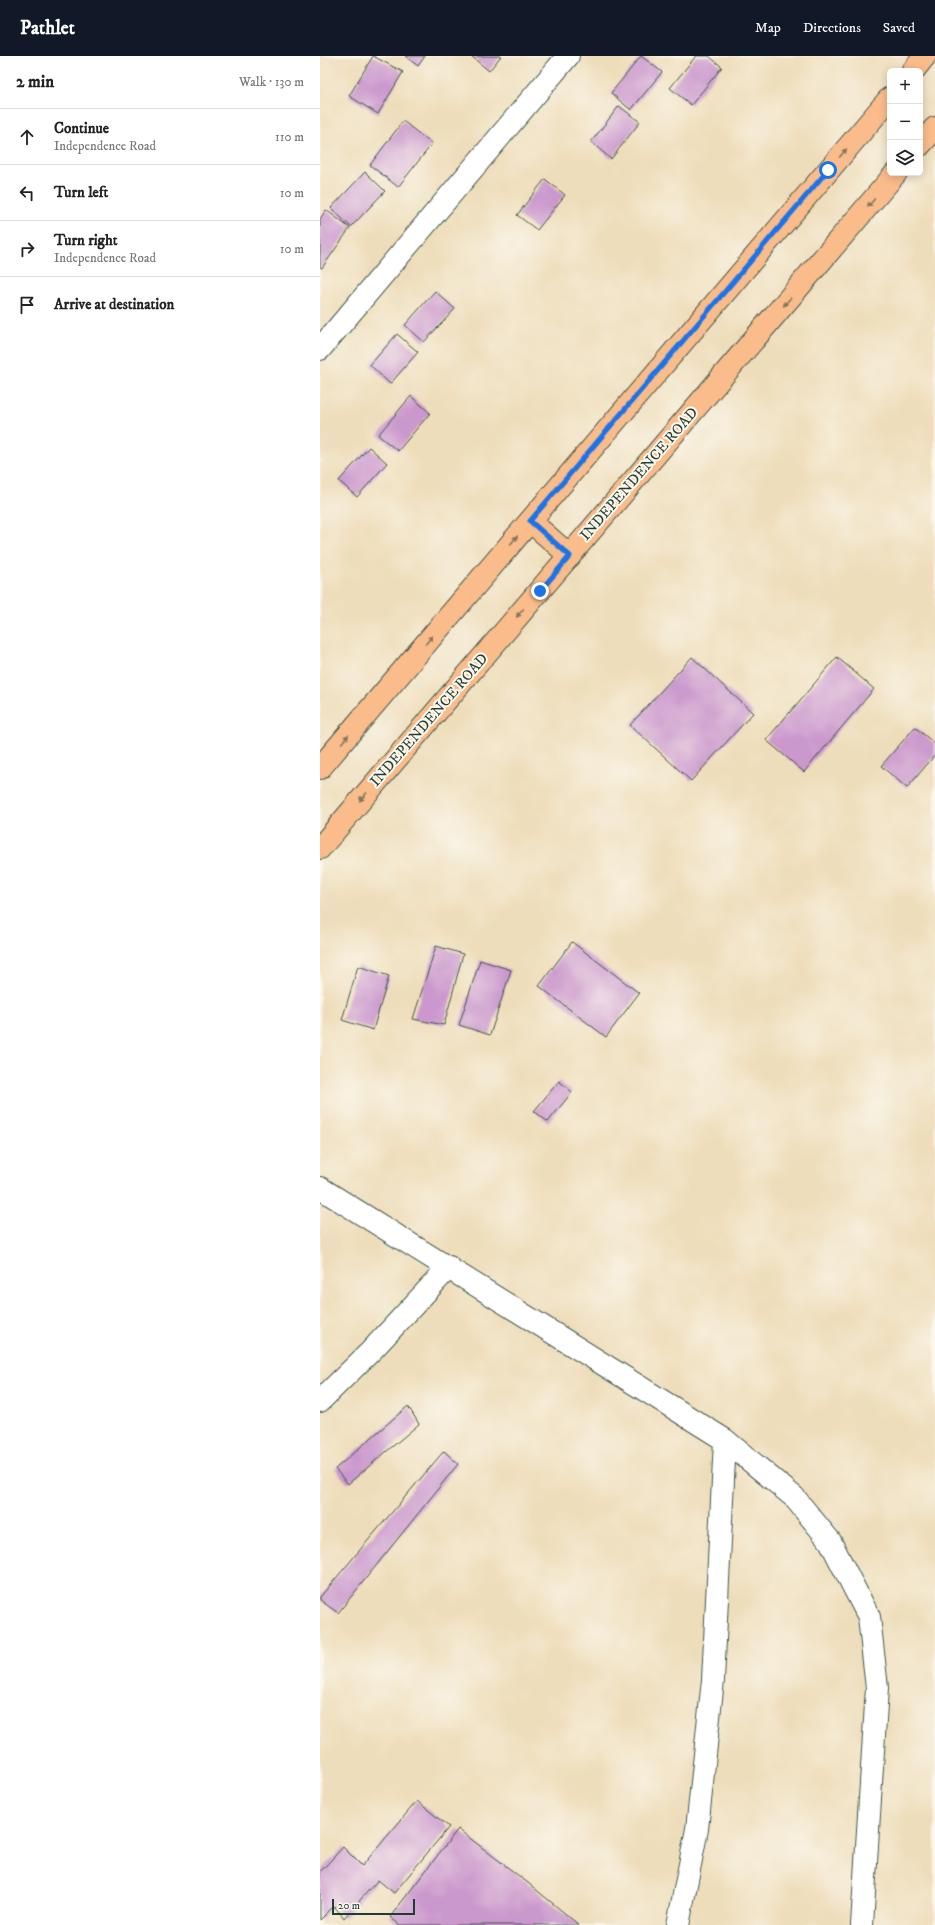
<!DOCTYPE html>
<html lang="en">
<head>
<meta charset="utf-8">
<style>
  body { margin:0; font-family:"IM FELL DW Pica",serif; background:#f2f2f2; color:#222 }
  .controls { position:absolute; right:12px; top:12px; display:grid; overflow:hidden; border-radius:6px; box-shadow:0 2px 10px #0003 }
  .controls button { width:36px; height:36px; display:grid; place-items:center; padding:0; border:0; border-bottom:1px solid #e0e0e0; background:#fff; color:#222; font:20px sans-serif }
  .scale { position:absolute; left:12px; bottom:10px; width:83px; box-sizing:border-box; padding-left:4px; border:2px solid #1f3d34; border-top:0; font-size:11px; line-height:14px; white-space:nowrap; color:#1f3d34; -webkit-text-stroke:3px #fbf7ec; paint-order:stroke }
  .stop { position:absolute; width:12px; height:12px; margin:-9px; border:3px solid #1a73e8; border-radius:50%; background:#fff }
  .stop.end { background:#1a73e8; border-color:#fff; box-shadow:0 1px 4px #0008 }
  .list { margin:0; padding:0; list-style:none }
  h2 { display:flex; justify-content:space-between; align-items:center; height:52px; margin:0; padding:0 16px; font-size:17px }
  h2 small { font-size:13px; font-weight:400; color:#767676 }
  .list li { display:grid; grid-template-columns:26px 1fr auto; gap:12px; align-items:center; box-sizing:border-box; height:56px; padding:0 16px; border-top:1px solid #e0e0e0 }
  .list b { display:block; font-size:15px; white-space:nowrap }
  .list p { margin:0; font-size:13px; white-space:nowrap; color:#767676 }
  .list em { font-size:13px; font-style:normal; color:#767676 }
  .icon { flex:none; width:22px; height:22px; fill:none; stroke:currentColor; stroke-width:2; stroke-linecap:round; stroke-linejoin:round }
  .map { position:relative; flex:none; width:615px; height:1869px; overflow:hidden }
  header { display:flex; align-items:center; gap:24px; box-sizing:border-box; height:56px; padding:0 20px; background:#111827; color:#fff }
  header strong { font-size:19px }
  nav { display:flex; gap:22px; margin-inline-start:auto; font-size:14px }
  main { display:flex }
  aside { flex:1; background:#fff }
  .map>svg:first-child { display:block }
</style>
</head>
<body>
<header>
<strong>Pathlet</strong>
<nav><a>Map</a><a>Directions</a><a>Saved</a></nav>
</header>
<main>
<aside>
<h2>2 min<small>Walk · 130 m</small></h2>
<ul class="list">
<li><svg class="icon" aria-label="ahead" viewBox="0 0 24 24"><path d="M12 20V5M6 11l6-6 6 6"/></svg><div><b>Continue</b><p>Independence Road</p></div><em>110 m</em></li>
<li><svg class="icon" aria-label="left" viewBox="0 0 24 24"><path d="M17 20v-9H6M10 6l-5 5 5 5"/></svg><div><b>Turn left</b></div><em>10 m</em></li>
<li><svg class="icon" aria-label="right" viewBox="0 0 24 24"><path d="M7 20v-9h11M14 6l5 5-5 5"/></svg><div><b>Turn right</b><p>Independence Road</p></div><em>10 m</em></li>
<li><svg class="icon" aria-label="arrive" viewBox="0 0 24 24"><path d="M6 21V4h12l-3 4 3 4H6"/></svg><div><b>Arrive at destination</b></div></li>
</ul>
</aside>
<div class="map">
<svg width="615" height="1869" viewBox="0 0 615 1869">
  <rect width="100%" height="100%" fill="#fbf7ec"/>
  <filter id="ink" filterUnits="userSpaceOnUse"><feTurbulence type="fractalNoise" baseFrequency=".025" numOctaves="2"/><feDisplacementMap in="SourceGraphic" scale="8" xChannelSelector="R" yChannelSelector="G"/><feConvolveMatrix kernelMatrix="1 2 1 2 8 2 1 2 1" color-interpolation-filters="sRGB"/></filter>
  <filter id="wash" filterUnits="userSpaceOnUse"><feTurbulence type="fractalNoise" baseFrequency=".012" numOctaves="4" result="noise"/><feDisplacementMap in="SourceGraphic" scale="16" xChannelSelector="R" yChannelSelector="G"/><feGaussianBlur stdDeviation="0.9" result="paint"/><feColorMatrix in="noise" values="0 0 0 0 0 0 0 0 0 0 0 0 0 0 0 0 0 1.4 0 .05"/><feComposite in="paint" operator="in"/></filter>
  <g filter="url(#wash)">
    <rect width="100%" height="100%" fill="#eeddba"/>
    <g id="blocks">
      <path fill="#cb98cd" d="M53,0L83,16L58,58L29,40Z
        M85,0H105L98,10Z
        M151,0H181L169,15Z
        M321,0L342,16L311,54L291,37Z
        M376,0H389L402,11L371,49L350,32Z
        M299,50L320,66L291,103L271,86Z
        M83,65L112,88L78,131L50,109Z
        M45,116L65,135L31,171L11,152Z
        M225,123L245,139L217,174L197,159Z
        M6,154L30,172L2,212L0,211V163Z
        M115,235L135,253L104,286L85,269Z
        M77,278L98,296L70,328L50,309Z
        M91,340L110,357L78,395L58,379Z
        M49,391L67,407L37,441L19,425Z
        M372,601L433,657L371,725L310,669Z
        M517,601L554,633L484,716L446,684Z
        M595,671L615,688V699L587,732L561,710Z
        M252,886L319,937L286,981L219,930Z
        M116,890L143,898L124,969L93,963Z
        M160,904L191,914L170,979L139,969Z
        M38,910L69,920L53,974L22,964Z
        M239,1025L252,1036L228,1066L214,1055Z
        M88,1350L99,1368L28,1428L15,1413Z
        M124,1395L138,1408L18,1557L0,1544V1541Z
        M97,1745L129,1771L74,1837L58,1824L24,1862L14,1850L0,1864V1816L23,1791L42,1810Z
        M138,1773L208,1827L259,1869H80L70,1861Z"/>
    </g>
  </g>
  <g filter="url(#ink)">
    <use href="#blocks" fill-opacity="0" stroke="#3e5548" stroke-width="1"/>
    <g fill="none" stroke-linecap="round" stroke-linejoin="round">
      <g stroke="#3e5548" stroke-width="24">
        <path id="minor" d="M0,293L248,0
          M0,1132L405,1384L474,1441L510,1485L549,1561L557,1632L542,1869
          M0,1345L52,1294L129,1211
          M358,1869L377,1773L393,1624L405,1384"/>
      </g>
      <g stroke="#3e5548" stroke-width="24">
        <path id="major" d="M593,15L605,0
          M600,89L615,72
          M210,465L250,500
          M0,712L570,42
          M0,792L576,117"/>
      </g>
      <use href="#minor" stroke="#fff" stroke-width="22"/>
      <use href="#major" stroke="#fabc8b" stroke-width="22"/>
    </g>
    <defs><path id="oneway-solid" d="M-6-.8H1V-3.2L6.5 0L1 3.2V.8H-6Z"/></defs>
    <g fill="#82765b">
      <use href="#oneway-solid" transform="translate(523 97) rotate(-50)"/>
      <use href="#oneway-solid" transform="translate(551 147) rotate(131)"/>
      <use href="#oneway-solid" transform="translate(467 246) rotate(131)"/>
      <use href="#oneway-solid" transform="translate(194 484) rotate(-50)"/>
      <use href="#oneway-solid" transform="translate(200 557) rotate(131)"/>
      <use href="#oneway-solid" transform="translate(109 584) rotate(-50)"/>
      <use href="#oneway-solid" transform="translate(25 683) rotate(-50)"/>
      <use href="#oneway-solid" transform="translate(43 741) rotate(131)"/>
    </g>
  </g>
  <g fill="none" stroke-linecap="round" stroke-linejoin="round" filter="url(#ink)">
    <path stroke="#1a73e8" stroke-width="5" d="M220,535L250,500L210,465L508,114"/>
  </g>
  <g text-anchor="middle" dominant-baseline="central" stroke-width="4" stroke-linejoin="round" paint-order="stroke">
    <g font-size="15" fill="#1f3d34" stroke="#fbf7ec">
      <text transform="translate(319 418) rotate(-49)">INDEPENDENCE ROAD</text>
      <text transform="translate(109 664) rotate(-49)">INDEPENDENCE ROAD</text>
    </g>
  </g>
</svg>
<div class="controls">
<button>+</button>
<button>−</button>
<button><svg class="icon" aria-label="layers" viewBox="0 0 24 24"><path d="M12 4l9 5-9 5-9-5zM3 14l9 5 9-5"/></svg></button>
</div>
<div class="scale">20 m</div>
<div class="stop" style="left:508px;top:114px"></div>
<div class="stop end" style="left:220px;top:535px"></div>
</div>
</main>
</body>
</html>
